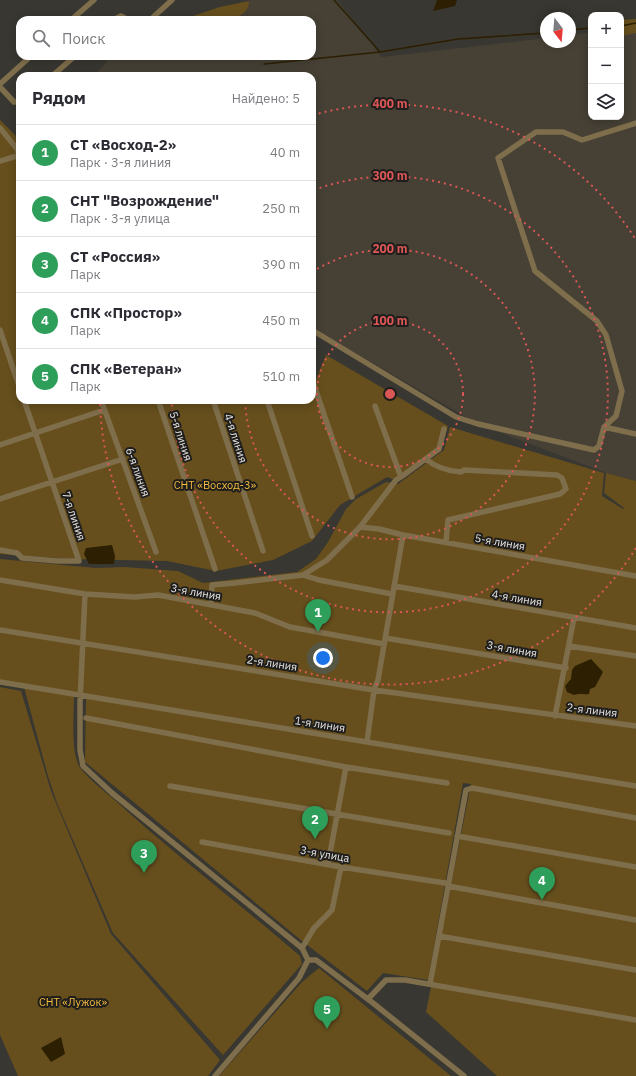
<!DOCTYPE html>
<html lang="ru">
<head>
<meta charset="utf-8">
<style>
  body { margin:0; font-family:"IBM Plex Sans",sans-serif; background:#f7f7f7; color:#2b2b33 }
  .controls { position:absolute; right:12px; top:12px; display:grid; overflow:hidden; border-radius:8px; box-shadow:0 2px 10px #0003 }
  .controls button { width:36px; height:36px; display:grid; place-items:center; padding:0; border:0; border-bottom:1px solid #e1e1e2; background:#fff; color:#2b2b33; font:20px sans-serif }
  .compass { position:absolute; left:540px; top:12px; width:36px; height:36px; border-radius:50%; background:#fff; box-shadow:0 2px 10px #0003; rotate:164deg }
  .you { position:absolute; left:323px; top:658px; width:14px; height:14px; margin:-10px; border:3px solid #fff; border-radius:50%; background:#1a73e8; box-shadow:0 0 0 6px #1a73e833 }
  .badge { display:grid; place-items:center; width:26px; height:26px; border-radius:50%; background:#536c8d; color:#fff; font-size:13px; font-weight:700 }
  .pin { position:absolute; translate:-50% -33px; filter:drop-shadow(0 1px 2px #0008) }
  .pin::after { content:''; position:absolute; top:21px; width:14px; height:12px; background:inherit; clip-path:polygon(0 0,100% 0,50% 100%) }
  .list { margin:0; padding:0; list-style:none }
  h2 { display:flex; justify-content:space-between; align-items:center; height:52px; margin:0; padding:0 16px; font-size:17px }
  h2 small { font-size:13px; font-weight:400; color:#7c7c81 }
  .list li { display:grid; grid-template-columns:26px 1fr auto; gap:12px; align-items:center; box-sizing:border-box; height:56px; padding:0 16px; border-top:1px solid #e1e1e2 }
  .list b { display:block; font-size:15px; white-space:nowrap }
  .list p { margin:0; font-size:13px; white-space:nowrap; color:#7c7c81 }
  .list em { font-size:13px; font-style:normal; color:#7c7c81 }
  .icon { flex:none; width:22px; height:22px; fill:none; stroke:currentColor; stroke-width:2; stroke-linecap:round; stroke-linejoin:round }
  .map { position:relative; flex:none; width:636px; height:1076px; overflow:hidden }
  .search { position:absolute; background:#fff; box-shadow:0 2px 10px #0003; left:16px; top:16px; width:300px; height:44px; display:flex; align-items:center; gap:10px; box-sizing:border-box; padding:0 14px; border-radius:12px; color:#7c7c81; font-size:15px }
  .panel { position:absolute; background:#fff; box-shadow:0 2px 10px #0003; left:16px; top:72px; width:300px; height:332px; border-radius:12px }
  .map>svg:first-child { display:block }
</style>
</head>
<body>
<div class="map">
<svg width="636" height="1076" viewBox="0 0 636 1076">
  <rect width="100%" height="100%" fill="#393731"/>
  <path fill="#464035" d="M251,0H337L382,57L546,38V42H570V35L591,32V117H621V28L636,26V481L606,473L478,424L312,328V76H94L112,56H312V20H187Z"/>
  <path fill="#664f1d" d="M249,1C249,27 199,20 181,20L220,7Z
    M636,19V33L621,36V20Z
    M0,120L15,135L20,152V400H312V384H314L326,355L448,426L441,451L398,481L387,477L340,505L312,541L273,560L216,571L167,561L72,559L0,554Z
    M450,427L604,473L602,496L623,509L624,508L604,493L606,473L636,481V784L0,681V559L96,568L125,567L178,571L203,583L297,572L316,559L328,542L346,509L356,499L386,482L398,484L444,450Z
    M0,687L21,691L51,791L111,934L220,1060L208,1076H18L0,1035Z
    M24,687L74,695C74,715 71,746 78,764C83,775 108,794 117,802C176,856 240,904 300,956L302,964L223,1055L113,933L57,803L48,776Z
    M86,698L636,787V1076H497L426,1012L471,784L463,783L428,980L383,973L367,991L302,941L85,762Z
    M319,968L451,1076H219L302,982Z"/>
  <path fill="#2c1f02" d="M437,0H457L455,6L433,11Z
    M112,545L115,556L114,564H89L84,554L86,548Z
    M591,659L603,672L595,687L590,689L589,694C584,695 579,693 574,695L567,692L565,686L571,679L572,670L575,666Z
    M61,1037L65,1054L51,1062L41,1048Z"/>
  <g fill="none" stroke-linecap="round" stroke-linejoin="round">
    <path stroke="#2c1f02" stroke-width="1.5" d="M334,0L380,52
      M621,26L636,23
      M570,30L591,28
      M264,64L380,52L458,39L546,33"/>
    <path stroke="#7f6e4b" stroke-width="5.5" d="M71,20L94,0
      M113,20L121,16L128,20
      M150,20L172,0
      M52,76L75,56
      M0,84L31,56
      M0,87L14,102H20
      M0,128L17,149L20,158
      M0,161L20,155
      M0,330L20,389
      M312,330L456,417L478,424L594,450L599,446L604,427L616,416L622,391L606,335L597,321L535,271L498,158L536,132H563L582,140L636,123
      M312,379L352,497
      M101,400L156,552
      M158,400L215,569
      M213,400L263,551
      M267,400L312,536
      M375,406L401,477L439,449L444,429
      M604,427L636,434
      M0,445L104,410
      M426,459C436,468 448,471 461,472L464,470L557,475L562,478L566,489L560,494L448,520L446,542
      M0,499L123,459
      M360,527L379,529L403,535L636,576
      M0,550L17,553L22,558L58,561H79L24,400
      M303,575L327,560L360,527L396,480L401,477
      M0,580L85,594L135,597L158,595L255,613L290,627L384,644
      M394,586L636,628
      M85,594L80,703V750L83,766L112,793L302,948L308,960L299,978L215,1076
      M211,605L212,585L235,583L303,575L319,580L392,594
      M0,630L374,690L636,726
      M385,638L566,668
      M569,646L636,656
      M0,682L636,786
      M555,716L574,618
      M86,718L346,767L447,783
      M367,742L374,690L378,680L403,535
      M170,786L449,833
      M457,836L636,867
      M202,842L341,867L445,883
      M328,864L346,767
      M448,886L636,920
      M439,936L636,970
      M302,948L314,928L332,910L341,867
      M308,960H316L373,1003L464,1076
      M430,984L466,790L472,788L636,818
      M368,999L386,980H405L636,1020"/>
  </g>
  <g fill="none" stroke="#da5756" stroke-width="2" stroke-dasharray="2 4">
    <circle cx="390" cy="394" r="73"/>
    <path d="M312 272A145 145 0 1 1 245 400"/>
    <path d="M314 190A218 218 0 1 1 172 402"/>
    <path d="M636 548A290 290 0 0 1 100 402M313 115A290 290 0 0 1 636 240"/>
  </g>
  <g text-anchor="middle" dominant-baseline="central" stroke-width="4" stroke-linejoin="round" paint-order="stroke">
    <g font-size="11" fill="#e6e4e1" stroke="#1f1e1c">
      <text transform="translate(181 436) rotate(72)">5-я линия</text>
      <text transform="translate(236 438) rotate(72)">4-я линия</text>
      <text transform="translate(138 472) rotate(70)">6-я линия</text>
      <text transform="translate(74 516) rotate(71)">7-я линия</text>
      <text transform="translate(500 542) rotate(10)">5-я линия</text>
      <text transform="translate(196 592) rotate(10)">3-я линия</text>
      <text transform="translate(517 598) rotate(10)">4-я линия</text>
      <text transform="translate(512 649) rotate(10)">3-я линия</text>
      <text transform="translate(272 663) rotate(9)">2-я линия</text>
      <text transform="translate(592 710) rotate(7)">2-я линия</text>
      <text transform="translate(320 724) rotate(9)">1-я линия</text>
      <text transform="translate(325 854) rotate(10)">3-я улица</text>
    </g>
    <g font-size="11" fill="#f4bc3d" stroke="#1f1e1c">
      <text x="215" y="485">СНТ «Восход-3»</text>
      <text x="73" y="1002">СНТ «Лужок»</text>
    </g>
  </g>
  <circle cx="390" cy="394" r="6" fill="#da5756" stroke="#1f1e1c" stroke-width="2"/>
  <g font-size="12" text-anchor="middle" font-weight="bold" fill="#da5756" stroke="#1f1e1c" stroke-width="4" stroke-linejoin="round" paint-order="stroke">
    <text x="390" y="108">400 m</text>
    <text x="390" y="180">300 m</text>
    <text x="390" y="253">200 m</text>
    <text x="390" y="325">100 m</text>
  </g>
</svg>
<div class="controls">
<button>+</button>
<button>−</button>
<button><svg class="icon" aria-label="layers" viewBox="0 0 24 24"><path d="M12 4l9 5-9 5-9-5zM3 14l9 5 9-5"/></svg></button>
</div>
<svg class="compass" viewBox="-18 -18 36 36"><path d="M0-13l5 13h-10z" fill="#e53935"/><path d="M0 13l5-13h-10z" fill="#7c7c81"/></svg>
<div class="you"></div>
<div class="pin badge" style="left:318px;top:632px;background:#2e9e5b">1</div>
<div class="pin badge" style="left:315px;top:839px;background:#2e9e5b">2</div>
<div class="pin badge" style="left:144px;top:873px;background:#2e9e5b">3</div>
<div class="pin badge" style="left:542px;top:900px;background:#2e9e5b">4</div>
<div class="pin badge" style="left:327px;top:1029px;background:#2e9e5b">5</div>
<div class="search"><svg class="icon" aria-label="search" viewBox="0 0 24 24"><circle cx="10" cy="10" r="6"/><path d="M15 15l6 6"/></svg>Поиск</div>
<section class="panel">
<h2>Рядом<small>Найдено: 5</small></h2>
<ul class="list">
<li><span class="badge" style="background:#2e9e5b">1</span><div><b>СТ «Восход-2»</b><p>Парк · 3-я линия</p></div><em>40 m</em></li>
<li><span class="badge" style="background:#2e9e5b">2</span><div><b>СНТ &quot;Возрождение&quot;</b><p>Парк · 3-я улица</p></div><em>250 m</em></li>
<li><span class="badge" style="background:#2e9e5b">3</span><div><b>СТ «Россия»</b><p>Парк</p></div><em>390 m</em></li>
<li><span class="badge" style="background:#2e9e5b">4</span><div><b>СПК «Простор»</b><p>Парк</p></div><em>450 m</em></li>
<li><span class="badge" style="background:#2e9e5b">5</span><div><b>СПК «Ветеран»</b><p>Парк</p></div><em>510 m</em></li>
</ul>
</section>
</div>
</body>
</html>
